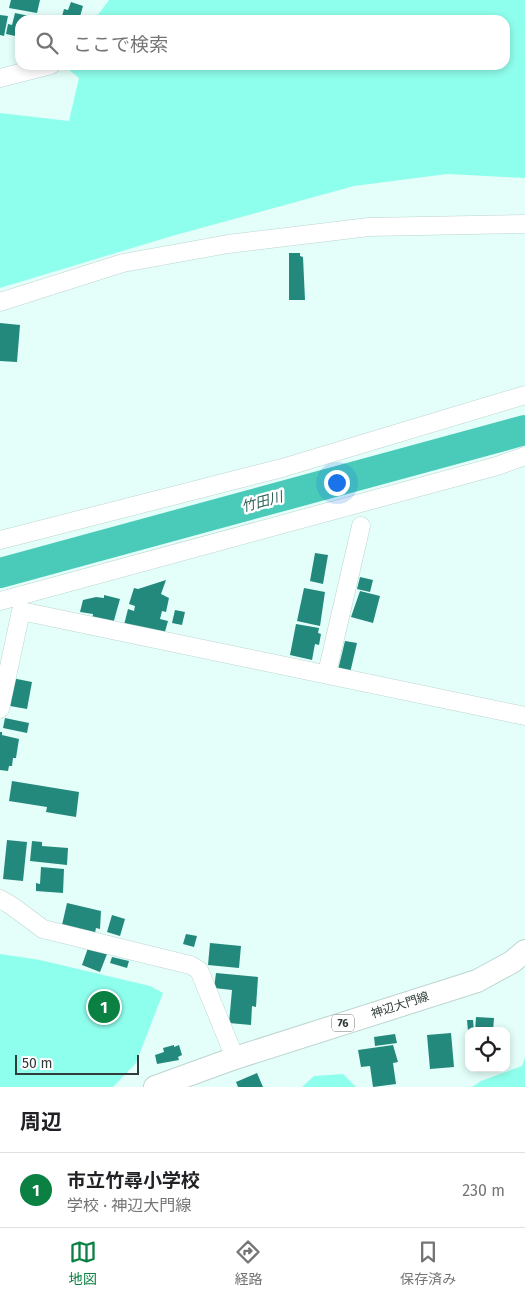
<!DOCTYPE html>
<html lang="ja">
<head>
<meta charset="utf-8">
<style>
  body { margin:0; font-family:"Fira Sans","Noto Sans JP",sans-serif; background:#f2f2f2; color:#202124 }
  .controls { position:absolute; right:15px; bottom:15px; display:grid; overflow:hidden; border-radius:10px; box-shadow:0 2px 8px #0003 }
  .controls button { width:45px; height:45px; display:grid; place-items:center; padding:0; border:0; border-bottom:1px solid #e0e0e0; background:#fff; color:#202124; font:25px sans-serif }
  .scale { position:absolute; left:15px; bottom:12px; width:124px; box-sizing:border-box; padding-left:5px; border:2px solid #313c3a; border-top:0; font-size:14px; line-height:18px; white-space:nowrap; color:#313c3a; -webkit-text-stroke:4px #fff; paint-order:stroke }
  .you { position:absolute; left:336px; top:482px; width:18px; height:18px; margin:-12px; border:4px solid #fff; border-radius:50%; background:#1a73e8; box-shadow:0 0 0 8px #1a73e833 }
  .badge { display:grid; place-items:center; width:32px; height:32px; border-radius:50%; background:#0b8043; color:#fff; font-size:16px; font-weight:700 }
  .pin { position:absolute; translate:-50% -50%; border:2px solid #fff; box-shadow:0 1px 5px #0006 }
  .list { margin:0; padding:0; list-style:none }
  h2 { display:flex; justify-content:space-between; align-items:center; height:65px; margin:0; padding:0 20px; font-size:21px }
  h2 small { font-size:16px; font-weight:400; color:#757577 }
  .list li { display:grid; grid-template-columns:32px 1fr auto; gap:15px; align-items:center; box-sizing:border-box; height:75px; padding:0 20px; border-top:1px solid #e0e0e0 }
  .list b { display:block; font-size:19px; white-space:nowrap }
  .list p { margin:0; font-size:16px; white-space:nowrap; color:#757577 }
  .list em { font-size:16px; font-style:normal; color:#757577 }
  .icon { flex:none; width:28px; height:28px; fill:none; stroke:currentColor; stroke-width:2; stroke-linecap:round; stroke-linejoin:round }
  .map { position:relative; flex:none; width:525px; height:1087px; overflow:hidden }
  .search { position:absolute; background:#fff; box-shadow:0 2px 8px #0003; left:15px; right:15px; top:15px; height:55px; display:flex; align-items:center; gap:12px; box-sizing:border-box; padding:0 18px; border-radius:15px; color:#757577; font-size:19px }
  .sheet { height:140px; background:#fff }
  nav { display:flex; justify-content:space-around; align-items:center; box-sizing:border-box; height:70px; border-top:1px solid #e0e0e0; background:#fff; font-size:14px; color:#757577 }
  nav a { display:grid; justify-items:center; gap:2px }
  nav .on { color:#0b8043 }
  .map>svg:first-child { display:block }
</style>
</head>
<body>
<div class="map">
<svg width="525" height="1087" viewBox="0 0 525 1087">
  <rect width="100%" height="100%" fill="#e4fef9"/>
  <path fill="#8fffed" d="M109,0H525V178L447,174L354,186L172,236L0,288V113L69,121L79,78L63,65H505V20H94Z
    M0,954L40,960L150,986L163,993L136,1063L113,1087H0Z
    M525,1058V1087H472L481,1081L522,1066Z
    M343,1074L356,1087H302L314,1076Z"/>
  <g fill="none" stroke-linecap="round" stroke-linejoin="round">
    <path stroke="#4acab9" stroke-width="30" d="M0,573L525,430"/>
  </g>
  <path fill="#24897d" d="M11,0H40L37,13L9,8Z
    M71,2L83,6L79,20H61L64,9L68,10Z
    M15,13L44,19V20H20V37L6,34L8,24L12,25Z
    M0,15L8,16L4,36L0,35Z
    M289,253H300V256L303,257L305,300H289Z
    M0,323L20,325L17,362L0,361Z
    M315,553L328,555L323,584L310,581Z
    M360,577L373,580L370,592L357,589Z
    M166,580L161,594L169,598L166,612L162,611L160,619L168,621L164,635L124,625L128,609L134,611L135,606L129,604L134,588L138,589Z
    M304,588L325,592L320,626L297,621Z
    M360,591L380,596L373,623L351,617Z
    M104,595L120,599L113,624L92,621L93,614L80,612L83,600L96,597L104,598Z
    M175,610L185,612L182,625L172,623Z
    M296,624L319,628L318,633L321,634L319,645L315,644L312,660L290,655Z
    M345,641L357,643L350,673L338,670Z
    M12,678L32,682L27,709L10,706L11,700L9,699Z
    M5,718L29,723L27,733L3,728Z
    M0,732H2V735L19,739L16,758H13L12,766H9L8,771L0,770Z
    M12,781L79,792L76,817L46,812L47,807L9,801Z
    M7,840L27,842L23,881L3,879Z
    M32,841L42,842V846L68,848L67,865L30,861Z
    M41,867L64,869L63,893L36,891V883L40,884Z
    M67,903L101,911L100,929L96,928L95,933L62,925Z
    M112,915L125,919L120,936L107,932Z
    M186,934L197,936L194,947L183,944Z
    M210,943L241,946L239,968L208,965Z
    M88,948L107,954L100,972L82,965Z
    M112,957L129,961L127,968L110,963Z
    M216,973L258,977L256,1007L252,1006L251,1025L229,1023L232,990L214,988Z
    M476,1017L494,1018L493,1031H475Z
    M467,1020H473L474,1031H468Z
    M451,1033L454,1067L430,1069L427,1035Z
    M395,1034L397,1043L375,1046L374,1037Z
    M174,1045V1047L179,1045L182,1055L178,1057L179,1060L157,1064L155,1055L164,1052L163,1048Z
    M393,1045L398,1062L393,1063L396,1084L373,1087L370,1066L361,1067L358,1050Z
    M257,1073L263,1087H238L236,1082Z"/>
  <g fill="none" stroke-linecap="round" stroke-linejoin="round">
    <g stroke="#bcd5d0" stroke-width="19">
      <path id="minor" d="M0,78L51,65
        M0,302L123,263L228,244L369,227L525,224
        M0,540L282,468L525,395
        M0,601L497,466L525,456
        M327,673L361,526
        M0,709L21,611L525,716
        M0,899L12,906L43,929L190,965L199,970L235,1058"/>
    </g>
    <g stroke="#bcd5d0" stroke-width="24">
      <path id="major" d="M155,1087L235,1058L477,981L512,962L525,951"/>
    </g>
    <use href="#minor" stroke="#fff" stroke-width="18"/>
    <use href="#major" stroke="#fff" stroke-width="22"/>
  </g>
  <g text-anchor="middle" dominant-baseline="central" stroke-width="5" stroke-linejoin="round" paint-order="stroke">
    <rect fill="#fff" stroke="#6f7675" stroke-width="1" x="332" y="1014.5" width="22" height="17" rx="4"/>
    <g font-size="11" font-weight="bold" fill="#313c3a">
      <text x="343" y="1023">76</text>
    </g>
    <g font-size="12" fill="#313c3a" stroke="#fff">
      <text transform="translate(400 1005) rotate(-18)">神辺大門線</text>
    </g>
    <g font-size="14" font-style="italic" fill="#2d6159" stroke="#fff">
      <text transform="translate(262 502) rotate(-15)">竹田川</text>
    </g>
  </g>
</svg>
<div class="controls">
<button><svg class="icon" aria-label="locate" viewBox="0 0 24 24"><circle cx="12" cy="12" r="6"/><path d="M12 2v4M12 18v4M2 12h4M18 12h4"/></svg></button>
</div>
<div class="scale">50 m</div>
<div class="you"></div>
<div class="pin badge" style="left:104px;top:1007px">1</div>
<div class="search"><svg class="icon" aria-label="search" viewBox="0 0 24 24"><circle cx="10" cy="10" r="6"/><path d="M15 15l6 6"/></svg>ここで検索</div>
</div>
<section class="sheet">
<h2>周辺<small></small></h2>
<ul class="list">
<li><span class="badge">1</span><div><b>市立竹尋小学校</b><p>学校 · 神辺大門線</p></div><em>230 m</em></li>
</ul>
</section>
<nav>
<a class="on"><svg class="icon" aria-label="map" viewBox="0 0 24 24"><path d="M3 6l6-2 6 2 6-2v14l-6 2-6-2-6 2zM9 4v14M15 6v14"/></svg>地図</a>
<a><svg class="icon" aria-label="directions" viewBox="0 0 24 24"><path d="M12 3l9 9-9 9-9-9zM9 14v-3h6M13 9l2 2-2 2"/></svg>経路</a>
<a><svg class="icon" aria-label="saved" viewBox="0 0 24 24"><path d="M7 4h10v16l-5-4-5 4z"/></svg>保存済み</a>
</nav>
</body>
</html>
